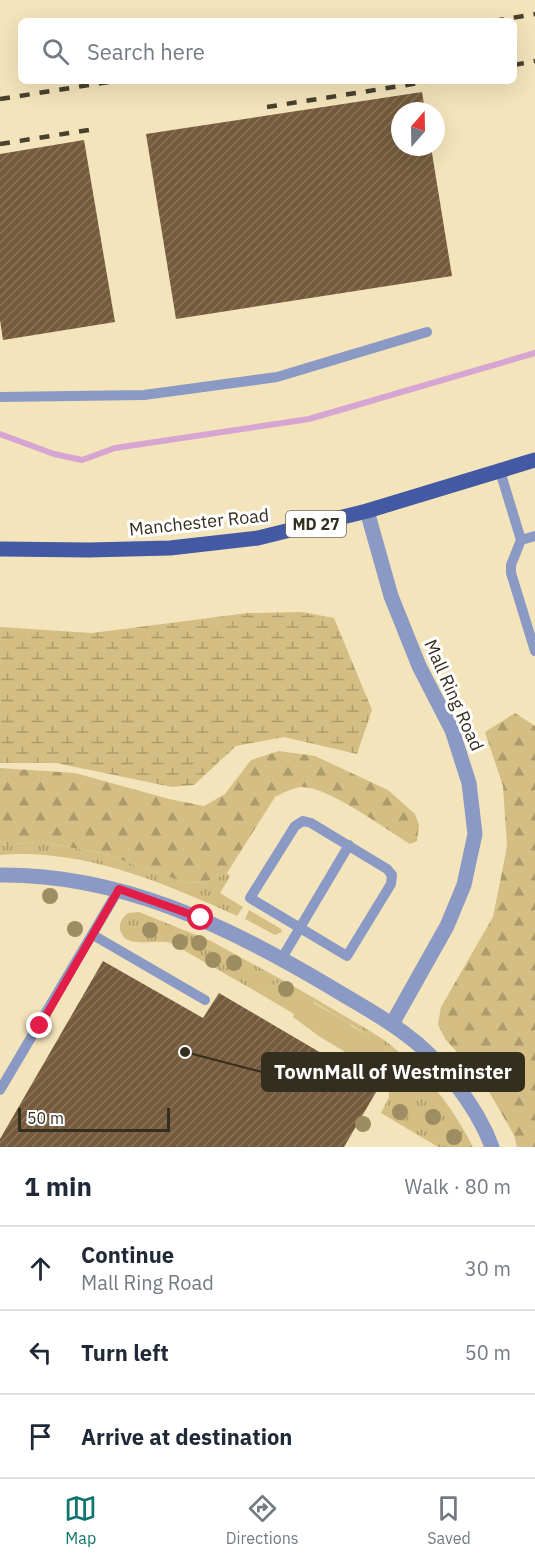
<!DOCTYPE html>
<html lang="en">
<head>
<meta charset="utf-8">
<style>
  body { margin:0; font-family:"IBM Plex Sans",sans-serif; background:#f6f6f7; color:#1f2937 }
  .compass { position:absolute; left:391px; top:102px; width:54px; height:54px; border-radius:50%; background:#fff; box-shadow:0 6px 24px #0002; rotate:20deg }
  .scale { position:absolute; left:18px; bottom:15px; width:152px; box-sizing:border-box; padding-left:6px; border:3px solid #342e1e; border-top:0; font-size:16px; line-height:21px; white-space:nowrap; color:#342e1e; -webkit-text-stroke:4px #fff; paint-order:stroke }
  .stop { position:absolute; width:18px; height:18px; margin:-14px; border:4px solid #e11d48; border-radius:50%; background:#fff }
  .stop.end { background:#e11d48; border-color:#fff; box-shadow:0 2px 6px #0008 }
  .list { margin:0; padding:0; list-style:none }
  h2 { display:flex; justify-content:space-between; align-items:center; height:78px; margin:0; padding:0 24px; font-size:26px }
  h2 small { font-size:20px; font-weight:400; color:#747a83 }
  .list li { display:grid; grid-template-columns:39px 1fr auto; gap:18px; align-items:center; box-sizing:border-box; height:84px; padding:0 24px; border-top:2px solid #e0e1e3 }
  .list b { display:block; font-size:22px; white-space:nowrap }
  .list p { margin:0; font-size:20px; white-space:nowrap; color:#747a83 }
  .list em { font-size:20px; font-style:normal; color:#747a83 }
  .icon { flex:none; width:33px; height:33px; fill:none; stroke:currentColor; stroke-width:2; stroke-linecap:round; stroke-linejoin:round }
  .map { position:relative; flex:none; width:535px; height:1147px; overflow:hidden }
  .search { position:absolute; background:#fff; box-shadow:0 6px 24px #0002; left:18px; right:18px; top:18px; height:66px; display:flex; align-items:center; gap:15px; box-sizing:border-box; padding:0 21px; border-radius:9px; color:#747a83; font-size:22px }
  .sheet { height:330px; background:#fff }
  nav { display:flex; justify-content:space-around; align-items:center; box-sizing:border-box; height:84px; border-top:2px solid #e0e1e3; background:#fff; font-size:16px; color:#747a83 }
  nav a { display:grid; justify-items:center; gap:3px }
  nav .on { color:#0f766e }
  .map>svg:first-child { display:block }
</style>
</head>
<body>
<div class="map">
<svg width="535" height="1147" viewBox="0 0 535 1147">
  <defs>
    <pattern id="grass-tufts" width="24" height="20" patternUnits="userSpaceOnUse" patternTransform="scale(1.5)"><rect width="24" height="20" fill="#d4be83"/><path d="M3 7l-1-3M5 7V3M7 7l1-3M15 17l-1-3M17 17v-4M19 17l1-3" fill="none" stroke="#ad9b6b"/></pattern>
    <pattern id="forest-firs" width="22" height="20" patternUnits="userSpaceOnUse" patternTransform="scale(1.5)"><rect width="22" height="20" fill="#d4be83"/><path d="M5 1l3.5 6h-7zM16 11l3.5 6h-7z" fill="#ad9b6b"/></pattern>
    <pattern id="wetland-marsh" width="20" height="14" patternUnits="userSpaceOnUse" patternTransform="scale(1.5)"><rect width="20" height="14" fill="#d4be83"/><path d="M1 5h8M5 5V1M11 12h8M15 12V8" fill="none" stroke="#ad9b6b"/></pattern>
    <pattern id="building-hatch" width="6" height="6" patternUnits="userSpaceOnUse" patternTransform="scale(1.5)"><rect width="6" height="6" fill="#755b3c"/><path d="M-1 1l2-2M0 6l6-6M5 7l2-2" fill="none" stroke="#88745c"/></pattern>
  </defs>
  <rect width="100%" height="100%" fill="#f4e4bb"/>
  <path fill="url(#grass-tufts)" d="M38,842L102,853L186,883L207,882L227,873L230,876L220,893L243,907L237,916C163,883 84,848 0,855V845Z
    M249,910L281,929L282,932L275,935L245,919Z
    M139,912L211,941L284,981L274,985L262,995L171,943C157,938 124,951 120,929C119,922 123,917 128,913Z
    M314,998L370,1031L366,1034L314,1002Z
    M384,1040C422,1068 452,1105 473,1147H438L381,1113L389,1097L388,1087L391,1083L400,1088L411,1070L410,1067L384,1048Z"/>
  <path fill="url(#forest-firs)" d="M515,713L535,726V1147H517L514,1135L481,1078L445,1039L438,1024L441,1007L493,917L507,847L503,786L485,732Z
    M279,751L315,756L388,790L415,814L419,825L417,841L410,844C385,829 328,786 301,787C292,788 283,793 275,797L227,873L207,882L186,883L102,853L38,842L0,845V768L75,773L169,799L204,806L225,794L251,760Z"/>
  <path fill="url(#wetland-marsh)" d="M302,612L334,618L372,710L357,754L284,737L236,746L194,785L172,787L56,763H0V627L92,633L248,613Z"/>
  <path fill="#d4be83" d="M284,981L314,998V1003L350,1024L351,1026L366,1034L370,1031L384,1040V1048L419,1075C417,1083 415,1087 407,1090C393,1085 372,1075 364,1063L320,1037L293,1017L294,1014L262,995L274,985Z"/>
  <g fill="none" stroke-linecap="round" stroke-linejoin="round">
    <path stroke="#d6a5d2" stroke-width="6" d="M0,434L54,454L82,460L115,448L309,419L535,353"/>
  </g>
  <path fill="url(#building-hatch)" d="M422,92L425,111H400V147H431L452,276L176,319L146,134Z
    M84,140L115,322L3,340L0,320V154Z
    M103,961L203,1018L219,993L379,1087L344,1147H0V1139Z"/>
  <g fill="none" stroke-linecap="round" stroke-linejoin="round">
    <path stroke="#8b9ac5" stroke-width="10" d="M0,397L144,395L277,377L427,332
      M500,471L521,540L535,536
      M521,540L511,565V573L535,651
      M303,821L311,823L387,869L392,875L391,884L347,956L250,898L295,826Z
      M93,935L205,1000
      M282,958L349,845
      M0,1090L119,889"/>
    <path stroke="#8b9ac5" stroke-width="15" d="M367,511L391,596L419,666L452,730L469,783L475,834L464,885L447,926L392,1024
      M0,875C120,874 226,925 327,985C353,1001 380,1015 404,1033C440,1059 477,1106 492,1147"/>
    <path stroke="#4459a4" stroke-width="15" d="M0,549L89,550L170,548L258,538L367,511L535,460"/>
    <path stroke="#48412e" stroke-width="4.5" stroke-dasharray="10 10" stroke-linecap="butt" d="M494,21L535,14
      M514,65L535,61
      M0,99L115,81
      M267,107L432,81
      M0,144L95,129"/>
  </g>
  <g fill="#9e8d60">
    <circle cx="50" cy="896" r="8"/>
    <circle cx="75" cy="929" r="8"/>
    <circle cx="150" cy="930" r="8"/>
    <circle cx="180" cy="942" r="8"/>
    <circle cx="199" cy="943" r="8"/>
    <circle cx="213" cy="960" r="8"/>
    <circle cx="234" cy="963" r="8"/>
    <circle cx="286" cy="989" r="8"/>
    <circle cx="400" cy="1112" r="8"/>
    <circle cx="433" cy="1117" r="8"/>
    <circle cx="363" cy="1124" r="8"/>
    <circle cx="454" cy="1137" r="8"/>
  </g>
  <g fill="none" stroke-linecap="round" stroke-linejoin="round">
    <path stroke="#e11d48" stroke-width="8" d="M40,1026L119,889L201,918"/>
  </g>
  <g text-anchor="middle" dominant-baseline="central" stroke-width="6" stroke-linejoin="round" paint-order="stroke">
    <rect fill="#fff" stroke="#716d62" stroke-width="1.5" x="286" y="511" width="60" height="26" rx="4.5"/>
    <g font-size="16" font-weight="bold" fill="#342e1e">
      <text x="316" y="524">MD 27</text>
    </g>
    <g font-size="18" fill="#342e1e" stroke="#fff">
      <text transform="translate(199 522) rotate(-6)">Manchester Road</text>
      <text transform="translate(454 695) rotate(66)">Mall Ring Road</text>
    </g>
  </g>
  <path fill="none" stroke="#342e1e" stroke-width="2" d="M185 1052L262 1072"/>
  <circle fill="#342e1e" stroke="#fff" stroke-width="2" cx="185" cy="1052" r="6"/>
  <rect fill="#342e1e" stroke="#342e1e" stroke-width="2" x="262" y="1053" width="262" height="38" rx="6"/>
  <g font-size="20" text-anchor="middle" font-weight="bold" fill="#fff">
    <text x="393" y="1079">TownMall of Westminster</text>
  </g>
</svg>
<svg class="compass" viewBox="-18 -18 36 36"><path d="M0-13l5 13h-10z" fill="#e53935"/><path d="M0 13l5-13h-10z" fill="#747a83"/></svg>
<div class="scale">50 m</div>
<div class="stop" style="left:201px;top:918px"></div>
<div class="stop end" style="left:40px;top:1026px"></div>
<div class="search"><svg class="icon" aria-label="search" viewBox="0 0 24 24"><circle cx="10" cy="10" r="6"/><path d="M15 15l6 6"/></svg>Search here</div>
</div>
<section class="sheet">
<h2>1 min<small>Walk · 80 m</small></h2>
<ul class="list">
<li><svg class="icon" aria-label="ahead" viewBox="0 0 24 24"><path d="M12 20V5M6 11l6-6 6 6"/></svg><div><b>Continue</b><p>Mall Ring Road</p></div><em>30 m</em></li>
<li><svg class="icon" aria-label="left" viewBox="0 0 24 24"><path d="M17 20v-9H6M10 6l-5 5 5 5"/></svg><div><b>Turn left</b></div><em>50 m</em></li>
<li><svg class="icon" aria-label="arrive" viewBox="0 0 24 24"><path d="M6 21V4h12l-3 4 3 4H6"/></svg><div><b>Arrive at destination</b></div></li>
</ul>
</section>
<nav>
<a class="on"><svg class="icon" aria-label="map" viewBox="0 0 24 24"><path d="M3 6l6-2 6 2 6-2v14l-6 2-6-2-6 2zM9 4v14M15 6v14"/></svg>Map</a>
<a><svg class="icon" aria-label="directions" viewBox="0 0 24 24"><path d="M12 3l9 9-9 9-9-9zM9 14v-3h6M13 9l2 2-2 2"/></svg>Directions</a>
<a><svg class="icon" aria-label="saved" viewBox="0 0 24 24"><path d="M7 4h10v16l-5-4-5 4z"/></svg>Saved</a>
</nav>
</body>
</html>
